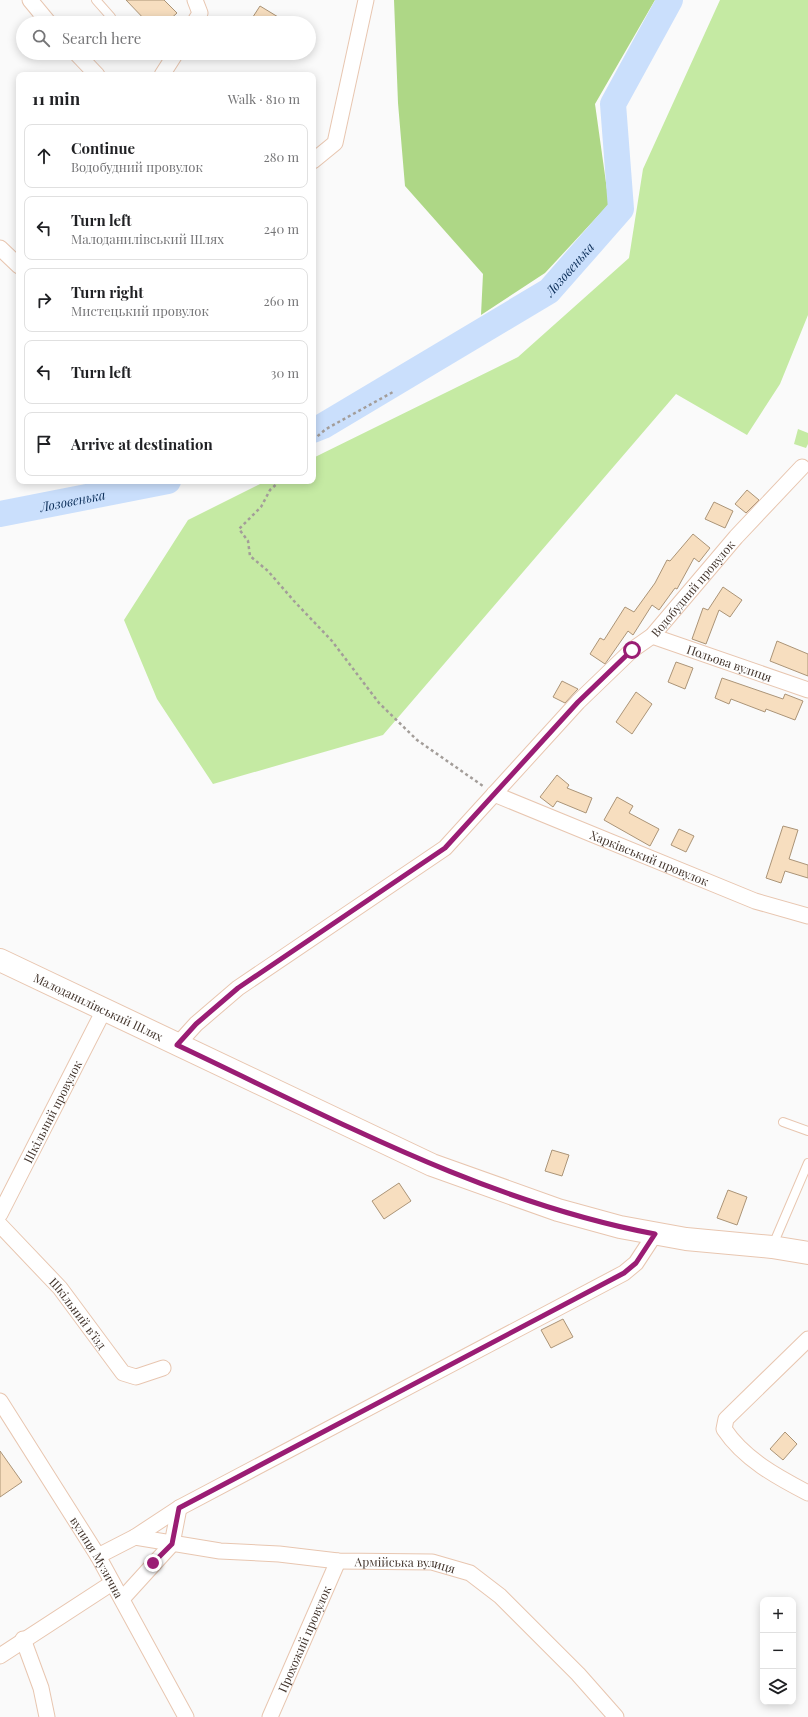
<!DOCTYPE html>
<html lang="en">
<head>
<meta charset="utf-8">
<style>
  body { margin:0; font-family:"Playfair Display",serif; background:#f6f6f6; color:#202124 }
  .controls { position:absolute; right:12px; bottom:12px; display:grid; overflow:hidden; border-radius:8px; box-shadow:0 2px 10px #0003 }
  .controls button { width:36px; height:36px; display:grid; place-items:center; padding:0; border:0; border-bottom:1px solid #e0e0e0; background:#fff; color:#202124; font:20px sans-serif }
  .stop { position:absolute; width:12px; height:12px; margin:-9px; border:3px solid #9a1d74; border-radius:50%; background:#fff }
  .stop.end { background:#9a1d74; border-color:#fff; box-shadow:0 1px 4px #0008 }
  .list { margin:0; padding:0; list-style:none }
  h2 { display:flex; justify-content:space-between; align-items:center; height:52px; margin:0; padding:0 16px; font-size:17px }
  h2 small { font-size:13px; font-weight:400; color:#757577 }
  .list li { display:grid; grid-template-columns:26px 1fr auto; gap:12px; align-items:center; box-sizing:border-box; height:64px; margin:0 8px 8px; padding:0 8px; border:1px solid #e0e0e0; border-radius:8px }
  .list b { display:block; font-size:15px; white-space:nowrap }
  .list p { margin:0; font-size:13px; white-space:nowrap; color:#757577 }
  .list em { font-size:13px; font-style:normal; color:#757577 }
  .icon { flex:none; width:22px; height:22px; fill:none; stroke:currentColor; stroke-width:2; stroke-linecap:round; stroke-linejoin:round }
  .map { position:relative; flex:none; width:808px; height:1717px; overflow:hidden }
  .search { position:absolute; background:#fff; box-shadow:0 2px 10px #0003; left:16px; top:16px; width:300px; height:44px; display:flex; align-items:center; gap:10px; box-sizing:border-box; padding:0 14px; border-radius:22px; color:#757577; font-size:15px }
  .panel { position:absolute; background:#fff; box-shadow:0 2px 10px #0003; left:16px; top:72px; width:300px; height:412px; border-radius:8px }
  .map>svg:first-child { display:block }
</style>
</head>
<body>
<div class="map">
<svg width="808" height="1717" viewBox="0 0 808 1717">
  <rect width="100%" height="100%" fill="#fafafa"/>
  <path fill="#c5eaa3" d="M720,0H808V315L780,384L747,435L676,394L383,735L213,784L157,699L124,620L188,520L266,481H313V458L518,357L629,258L643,169Z
    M798,429L808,433V444L806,448L794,444Z"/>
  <path fill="#aed786" d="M394,0H655L595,104L609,204L545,273L481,315L483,274L405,186L398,103Z"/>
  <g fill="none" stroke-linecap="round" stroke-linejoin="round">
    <g stroke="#cadffc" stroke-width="26">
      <path id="s1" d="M313,430L323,426L549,291L621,209L613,104L670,0"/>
      <path id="s2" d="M0,514L168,481"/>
    </g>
  </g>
  <path fill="#f7debf" stroke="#ab9477" d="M126,0H164L177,13L166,23H148Z
    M260,6L288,23H249Z
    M747,490L759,500L746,513L735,504Z
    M714,502L733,511L725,528L705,519Z
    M693,534L710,548L699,562L694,558L677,589L675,588L659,610L652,605L633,635L628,631L605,664L590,654L600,638L604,640L625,607L634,612L655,583L667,560L670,561Z
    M723,587L742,600L730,617L719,610L706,644L692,639L703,608L708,610Z
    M777,641L808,654V676L770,661Z
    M676,662L693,668L685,689L668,682Z
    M722,678L783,699L785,694L803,701L795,720L766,709L765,712L731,699L729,704L715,698Z
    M562,681L578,689L565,703L553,697Z
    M636,692L652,704L632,734L616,722Z
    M557,775L569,785L567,788L592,798L586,813L557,801L553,807L540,797Z
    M617,797L633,806L629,813L659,829L650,846L604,820Z
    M783,826L798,830L789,859L808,865V878L785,871L781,883L766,878Z
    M679,829L694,836L686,852L671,845Z
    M552,1150L569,1155L562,1176L545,1171Z
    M399,1183L411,1201L384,1219L372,1201Z
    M728,1190L747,1197L737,1225L717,1218Z
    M563,1319L573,1337L551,1348L541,1330Z
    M785,1432L797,1444L783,1460L770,1449Z
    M0,1451L22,1482L0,1497Z"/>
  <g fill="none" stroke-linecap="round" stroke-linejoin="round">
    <g stroke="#e8c6b0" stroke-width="10">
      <path id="service" d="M96,0L111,17
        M783,1122L808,1131
        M772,1247L808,1163"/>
    </g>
    <g stroke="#e8c6b0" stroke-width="17">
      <g id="minor">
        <path d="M30,0L49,23"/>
        <path d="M194,23L200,13L195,0"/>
        <path d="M76,53L97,75"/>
        <path d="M162,75L176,53"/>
        <path d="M313,161L335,143L366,0"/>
        <path d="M0,248L19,266"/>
        <path id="s3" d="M652,636L808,690"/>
        <path id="s4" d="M494,794L755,901L808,916"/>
        <path id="s5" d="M177,1045L196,1024L238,988L445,848L578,702L632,650L652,636L736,537L802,467"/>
        <path id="s6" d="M0,1214L104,1010"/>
        <path id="s7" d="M0,1225L60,1288L123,1373L136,1377L163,1368"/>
        <path d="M808,1339L726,1419L724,1429C744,1459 777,1477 808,1493"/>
        <path id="s8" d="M0,1401L98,1556L186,1717"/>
        <path id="s9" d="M135,1537L220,1551L279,1554L338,1561L432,1562L470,1573L500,1596L578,1674L616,1717"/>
        <path d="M98,1556L135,1537L179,1508L624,1273L636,1263L655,1234"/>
        <path d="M122,1599L172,1544L179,1508"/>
        <path d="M23,1639L41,1688L47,1717"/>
        <path d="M0,1656L112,1583"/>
        <path id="s10" d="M270,1717L338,1561"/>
      </g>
    </g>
    <g stroke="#e8c6b0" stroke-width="24">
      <g id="secondary">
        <path id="s11" d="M0,960L432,1165L558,1210L620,1227L686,1239L772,1247L808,1253"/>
      </g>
    </g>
    <path stroke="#a39d99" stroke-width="2.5" stroke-dasharray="3 3" stroke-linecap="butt" d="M313,440L326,429L393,392
      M280,481L270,490L261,507L239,529L248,541L250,556L268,571L294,601L332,641L379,703L417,740L483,786"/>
    <use href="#service" stroke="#fff" stroke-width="8"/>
    <use href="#minor" stroke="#fff" stroke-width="15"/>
    <use href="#secondary" stroke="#fff" stroke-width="22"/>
  </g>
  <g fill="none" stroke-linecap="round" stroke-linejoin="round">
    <path stroke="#9a1d74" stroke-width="5" d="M153,1563L172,1544L179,1508L624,1273L636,1263L655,1234C485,1202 332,1118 177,1045L196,1024L238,988L445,848L578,702L632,650"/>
  </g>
  <g text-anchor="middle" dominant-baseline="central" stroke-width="3" stroke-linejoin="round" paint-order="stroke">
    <g font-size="12" fill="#43352d" stroke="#fff">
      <text stroke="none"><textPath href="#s5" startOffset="693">Водобудний провулок</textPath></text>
      <text stroke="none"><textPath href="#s3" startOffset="82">Польова вулиця</textPath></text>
      <text stroke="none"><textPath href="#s4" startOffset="168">Харківський провулок</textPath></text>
      <text stroke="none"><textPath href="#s11" startOffset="109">Малоданилівський Шлях</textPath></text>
      <text stroke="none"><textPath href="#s6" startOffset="115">Шкільний провулок</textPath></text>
      <text stroke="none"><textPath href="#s7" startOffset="118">Шкільний в’їзд</textPath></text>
      <text stroke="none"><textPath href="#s8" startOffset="184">вулиця Музична</textPath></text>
      <text stroke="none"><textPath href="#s9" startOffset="272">Армійська вулиця</textPath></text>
      <text stroke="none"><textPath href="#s10" startOffset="85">Прохожий провулок</textPath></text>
    </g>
    <g font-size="13" font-style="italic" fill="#0a2d58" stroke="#fff">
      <text stroke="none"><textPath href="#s1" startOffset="304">Лозовенька</textPath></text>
      <text stroke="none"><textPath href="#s2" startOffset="74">Лозовенька</textPath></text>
    </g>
  </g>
</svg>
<div class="controls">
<button>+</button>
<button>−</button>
<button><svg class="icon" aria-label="layers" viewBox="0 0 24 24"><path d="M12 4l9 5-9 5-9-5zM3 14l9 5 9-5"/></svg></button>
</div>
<div class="stop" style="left:632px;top:650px"></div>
<div class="stop end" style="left:153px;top:1563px"></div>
<div class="search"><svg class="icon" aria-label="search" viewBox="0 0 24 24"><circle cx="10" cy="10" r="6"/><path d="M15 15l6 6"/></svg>Search here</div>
<section class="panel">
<h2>11 min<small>Walk · 810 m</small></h2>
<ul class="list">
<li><svg class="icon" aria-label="ahead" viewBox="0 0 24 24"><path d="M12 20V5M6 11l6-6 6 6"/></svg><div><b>Continue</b><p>Водобудний провулок</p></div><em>280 m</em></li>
<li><svg class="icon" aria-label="left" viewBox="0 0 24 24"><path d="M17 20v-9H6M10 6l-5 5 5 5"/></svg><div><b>Turn left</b><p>Малоданилівський Шлях</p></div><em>240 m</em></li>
<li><svg class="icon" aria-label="right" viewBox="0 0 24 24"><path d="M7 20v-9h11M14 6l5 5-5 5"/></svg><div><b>Turn right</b><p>Мистецький провулок</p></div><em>260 m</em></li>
<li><svg class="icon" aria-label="left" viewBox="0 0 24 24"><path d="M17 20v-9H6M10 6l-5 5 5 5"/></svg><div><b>Turn left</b></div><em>30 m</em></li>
<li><svg class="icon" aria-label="arrive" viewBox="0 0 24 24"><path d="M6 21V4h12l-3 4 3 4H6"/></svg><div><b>Arrive at destination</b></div></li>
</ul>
</section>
</div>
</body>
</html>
